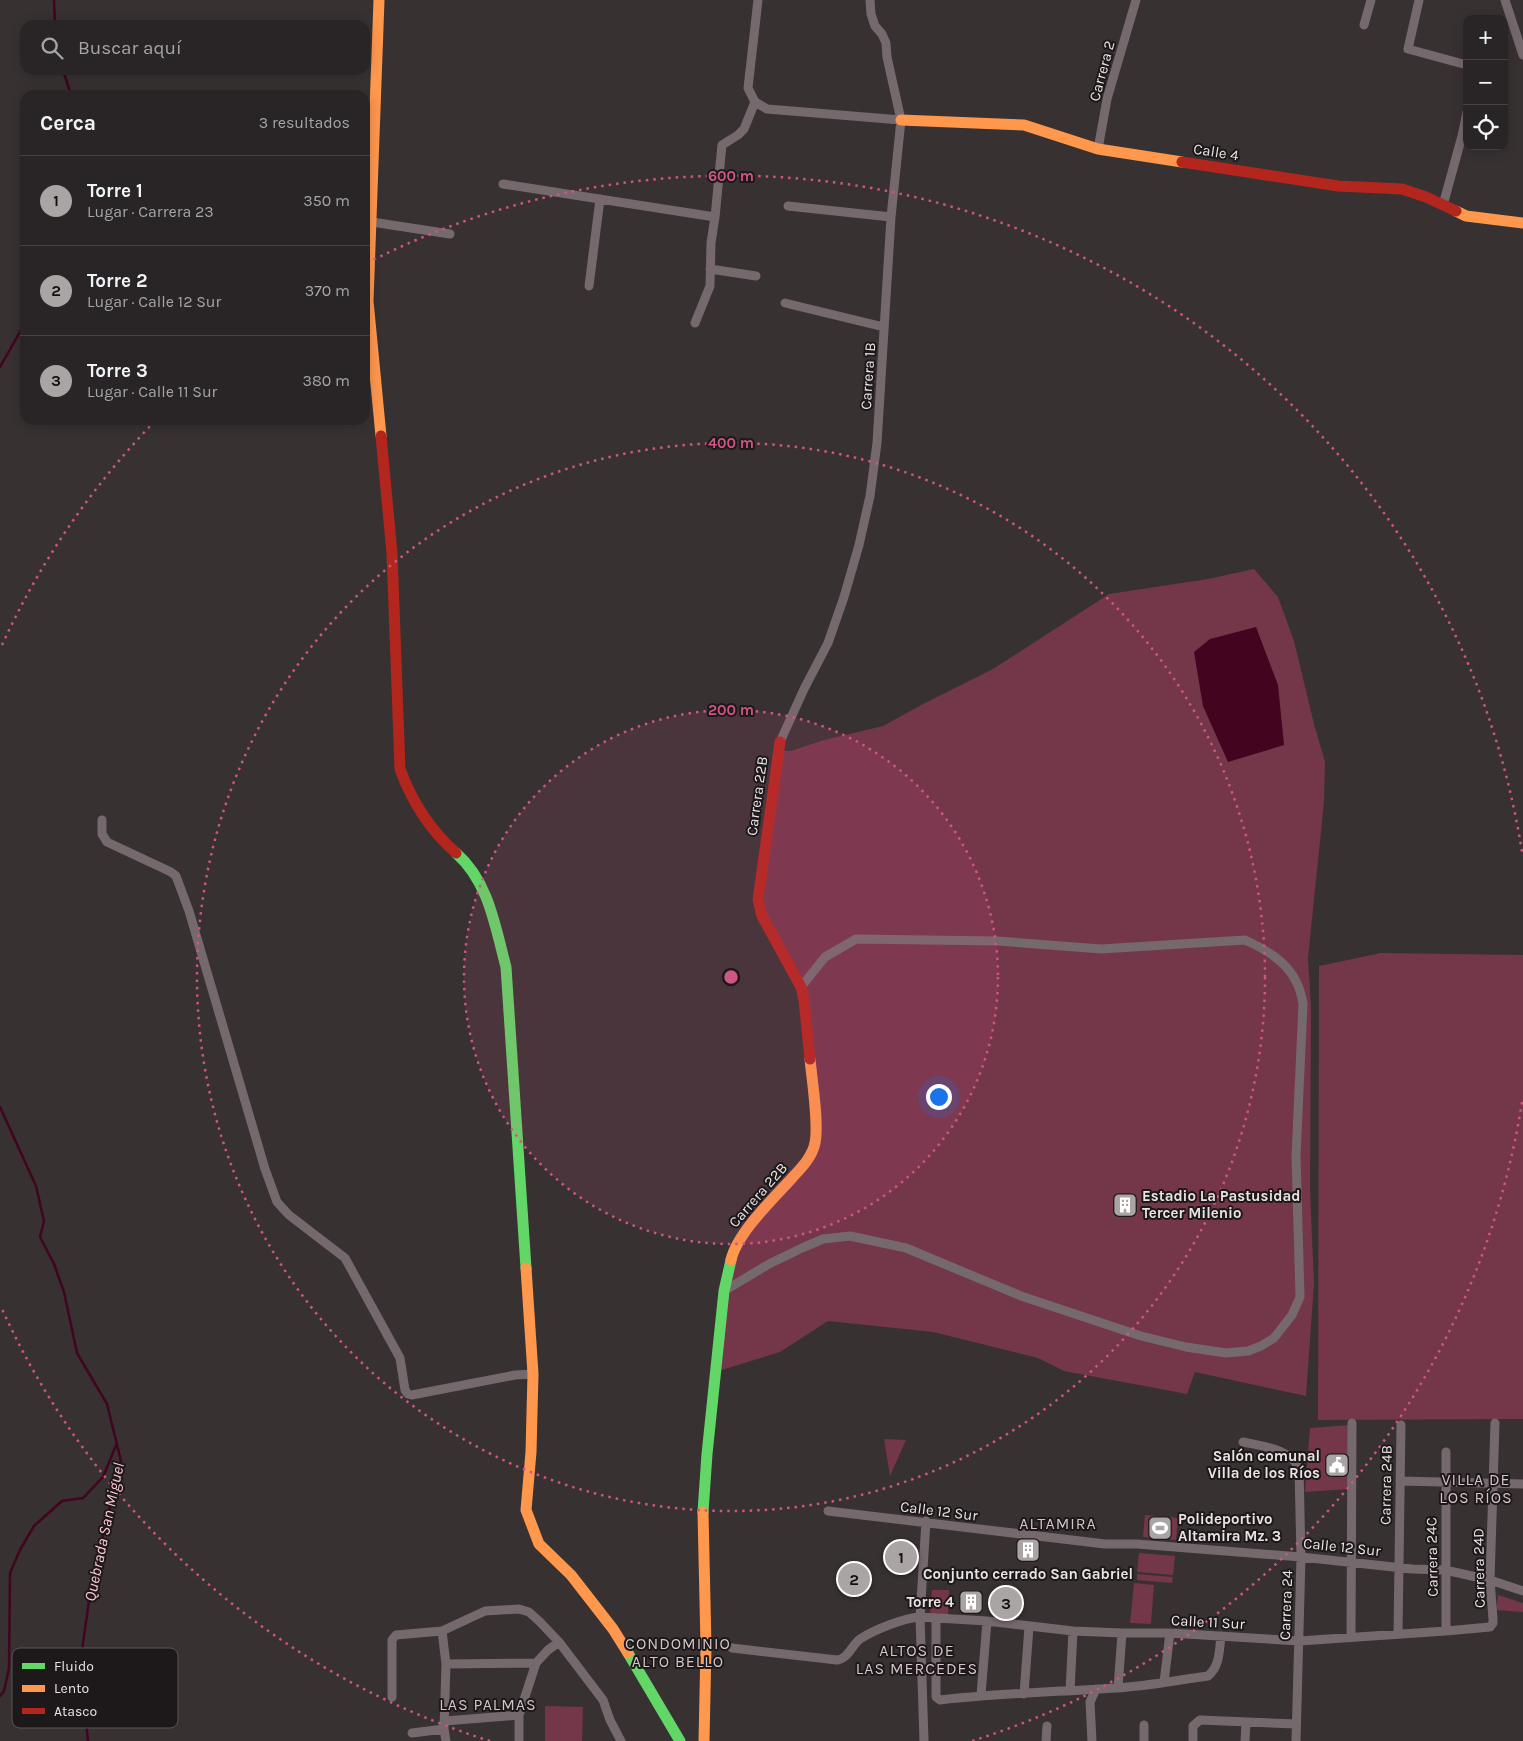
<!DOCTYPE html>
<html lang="es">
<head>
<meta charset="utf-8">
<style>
  body { margin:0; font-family:Karla,sans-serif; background:#353132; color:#f1f3f6 }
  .controls { position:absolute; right:15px; top:15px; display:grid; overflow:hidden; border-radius:10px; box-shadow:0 2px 12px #0003 }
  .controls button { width:45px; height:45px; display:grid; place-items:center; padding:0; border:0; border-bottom:1px solid #454243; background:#292526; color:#f1f3f6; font:25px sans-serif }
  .you { position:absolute; left:938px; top:1096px; width:18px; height:18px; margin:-12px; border:4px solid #fff; border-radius:50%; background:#1a73e8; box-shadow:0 0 0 8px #1a73e833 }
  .badge { display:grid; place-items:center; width:32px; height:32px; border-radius:50%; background:#aba4a5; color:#111; font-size:16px; font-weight:700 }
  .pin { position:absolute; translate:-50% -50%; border:2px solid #fff; box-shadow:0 1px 5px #0006 }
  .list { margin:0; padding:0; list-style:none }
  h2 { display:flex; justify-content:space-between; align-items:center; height:65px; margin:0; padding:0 20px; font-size:21px }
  h2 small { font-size:16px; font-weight:400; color:#a5a5a7 }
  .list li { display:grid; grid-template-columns:32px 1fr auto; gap:15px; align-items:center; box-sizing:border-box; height:90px; padding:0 20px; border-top:1px solid #454243 }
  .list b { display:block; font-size:19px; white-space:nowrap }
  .list p { margin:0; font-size:16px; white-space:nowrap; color:#a5a5a7 }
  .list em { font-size:16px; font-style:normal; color:#a5a5a7 }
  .icon { flex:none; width:28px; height:28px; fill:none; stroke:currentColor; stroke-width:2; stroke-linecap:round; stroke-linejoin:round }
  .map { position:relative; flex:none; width:1523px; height:1741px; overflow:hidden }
  .search { position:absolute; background:#292526; box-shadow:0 2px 12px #0003; left:20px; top:20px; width:350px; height:55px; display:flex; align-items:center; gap:12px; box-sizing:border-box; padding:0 18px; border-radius:15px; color:#a5a5a7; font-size:19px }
  .panel { position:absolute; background:#292526; box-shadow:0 2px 12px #0003; left:20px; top:90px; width:350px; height:335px; border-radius:15px }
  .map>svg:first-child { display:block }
</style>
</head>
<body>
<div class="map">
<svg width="1523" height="1741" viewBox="0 0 1523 1741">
  <rect width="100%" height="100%" fill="#373132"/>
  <path fill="#743649" d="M1254,569L1278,597L1294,641L1314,724L1325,762L1324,802L1308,958L1311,1008L1310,1190L1314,1284L1306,1396L1195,1372L1187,1394L1064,1371L1038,1358L933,1332L828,1321L780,1352L715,1372L732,1254L815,1143L804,1000L762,916L778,751H791L824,740L883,726L925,703L993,669L1109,594L1208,579Z
    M1381,953L1523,955V1419L1318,1420L1319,966Z
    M1350,1425L1349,1489L1305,1492L1310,1428Z
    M884,1439L906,1440L890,1476Z
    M1145,1515L1178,1518L1176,1540L1143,1537Z
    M1139,1553L1175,1556L1173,1575L1137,1572Z
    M1137,1574L1173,1577L1172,1583L1137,1580Z
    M1134,1583L1154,1585L1151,1624L1130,1623Z
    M932,1590H949L948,1617L930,1616Z
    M1498,1595L1523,1603V1612L1496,1610Z
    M545,1706L583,1707L582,1741H545Z"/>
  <path fill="#42041f" d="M1256,627L1278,685L1284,745L1228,762L1203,706L1194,652L1210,639Z"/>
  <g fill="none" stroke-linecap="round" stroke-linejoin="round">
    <path stroke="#42041f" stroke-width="2.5" d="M54,0L55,25
      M63,70L71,95
      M0,367L25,323
      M0,1107L36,1186L44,1221L40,1237L54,1264L64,1292L77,1353L107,1404L121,1461L92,1580L80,1664L88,1741
      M0,1696L4,1691L9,1668L10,1573L20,1550L34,1526L62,1501L83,1498L103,1477L117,1443"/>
    <path stroke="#76696d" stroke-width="9" d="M758,0L748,88L755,102L767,109L901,120
      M1419,0L1408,49L1467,65
      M1505,0L1523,55
      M1364,25L1371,0
      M1098,149L1107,99L1136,0
      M503,184L715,217
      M1443,205L1462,136L1467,112
      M788,206L891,217
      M372,222L450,234
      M710,269L756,276
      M589,286L600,199
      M785,303L884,327
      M695,323L710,286L711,243L715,217L722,145L738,135L744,129L755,102
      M780,742L804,689L828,643L844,597L859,545L870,496L877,443L891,217L901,120L887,57L886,43L882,34L875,26L871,14L870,0
      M102,820V834L107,842L171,872L176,876L189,911L265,1169L277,1202L289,1215L345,1258L400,1358L405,1390L408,1394L412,1395L515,1375L533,1374
      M724,1291L769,1264L802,1248L823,1239L850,1236L906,1248L1021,1296L1141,1336L1186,1347L1226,1353L1248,1351L1261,1346L1274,1338L1292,1315L1300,1297L1296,1156L1303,1004C1298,969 1274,953 1245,940L1101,949L998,941L856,939L825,957L801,987
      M1243,1442C1261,1446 1292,1449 1299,1469L1301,1557L1296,1741
      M1446,1452V1631
      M1400,1481L1523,1484
      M828,1511L1105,1544H1137L1301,1557L1412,1569L1445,1570L1490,1580L1523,1591
      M936,1618V1697L940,1700C998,1693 1058,1692 1116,1688C1147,1686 1178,1680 1208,1676C1220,1666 1219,1652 1221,1636
      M442,1631L446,1664L444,1729L446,1741
      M1398,1634L1401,1425
      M1351,1637L1352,1423
      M732,1648L837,1660C849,1658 851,1646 860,1639C874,1630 903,1618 920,1617L987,1621L1073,1631L1122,1633H1170L1299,1641L1446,1631L1490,1627L1493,1623V1619L1490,1580L1495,1423
      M446,1664L536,1663
      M1164,1682L1170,1633
      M1118,1688L1122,1633
      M1070,1691L1073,1631
      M1024,1694L1029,1627
      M981,1695L987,1621
      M392,1697V1640L396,1635L442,1631L485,1611L519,1609L529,1612L540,1622L559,1642L603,1700L610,1720L621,1741
      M445,1721L519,1715
      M412,1733L444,1729
      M519,1741V1715L536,1663L548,1650L559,1642
      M924,1741L920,1617L926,1521
      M1046,1741L1047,1726
      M1092,1741L1090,1702L1096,1689
      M1144,1741V1725
      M1193,1741V1726L1200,1720L1296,1724
      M1245,1741L1246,1723"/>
    <path stroke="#63d668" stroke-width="11" d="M456,853C489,882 495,926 506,967L526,1268
      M703,1512L707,1454L724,1291L731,1260
      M628,1653L680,1741"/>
    <path stroke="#ff974d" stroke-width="11" d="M379,0L368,301L381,436
      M901,120L1024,125L1098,149L1182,162
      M1456,211L1466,216L1523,223
      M731,1260C737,1233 773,1199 792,1178C802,1167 812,1157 815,1143C819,1123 812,1081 810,1059
      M526,1268L533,1374L531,1452L526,1510L539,1544L571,1575L613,1629L628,1653
      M703,1512L706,1646L704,1741"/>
    <path stroke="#b3261e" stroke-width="11" d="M1182,162L1338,186L1402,189L1426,197L1456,211
      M381,436L392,553L400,769C412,802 430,830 456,853
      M780,742L758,900L762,916L801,987L804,1000L810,1059"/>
  </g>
  <circle cx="731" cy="977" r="267" fill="#ce5584" fill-opacity=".12"/>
  <g fill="none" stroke="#ce5584" stroke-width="2.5" stroke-dasharray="2.5 5">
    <circle cx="731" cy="977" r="267"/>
    <circle cx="731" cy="977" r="534"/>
    <path d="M1522 1102A801 801 0 0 1 972 1741M490 1741A801 801 0 0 1 2 1309M2 645A801 801 0 0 1 155 421M367 263A801 801 0 0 1 1522 852"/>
  </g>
  <defs>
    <g id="building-square" transform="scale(1.25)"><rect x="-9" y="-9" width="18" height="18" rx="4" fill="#aba4a5" stroke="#1d1819"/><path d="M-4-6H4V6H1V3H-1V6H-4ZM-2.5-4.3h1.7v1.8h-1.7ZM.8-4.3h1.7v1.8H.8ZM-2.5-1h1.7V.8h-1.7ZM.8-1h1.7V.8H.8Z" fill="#fff"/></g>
    <g id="civic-square" transform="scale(1.25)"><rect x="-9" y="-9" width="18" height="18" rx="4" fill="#aba4a5" stroke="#1d1819"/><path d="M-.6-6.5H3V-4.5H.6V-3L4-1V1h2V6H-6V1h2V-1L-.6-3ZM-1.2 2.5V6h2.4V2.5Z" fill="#fff"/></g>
    <g id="stadium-square" transform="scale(1.25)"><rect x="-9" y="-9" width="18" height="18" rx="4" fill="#aba4a5" stroke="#1d1819"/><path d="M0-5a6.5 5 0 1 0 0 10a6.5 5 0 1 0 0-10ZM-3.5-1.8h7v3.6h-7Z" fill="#fff"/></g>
  </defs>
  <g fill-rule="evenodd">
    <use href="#building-square" x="1125" y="1205"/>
    <use href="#civic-square" x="1337" y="1465"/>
    <use href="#stadium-square" x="1160" y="1528"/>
    <use href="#building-square" x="1028" y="1550"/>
    <use href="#building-square" x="971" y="1602"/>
  </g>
  <g text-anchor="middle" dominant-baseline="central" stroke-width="4" stroke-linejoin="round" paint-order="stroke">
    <g font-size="15" fill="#eae2e3" stroke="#1d1819">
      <text transform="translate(1102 71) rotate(-75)">Carrera 2</text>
      <text transform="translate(1216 152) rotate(9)">Calle 4</text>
      <text transform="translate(868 376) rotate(-86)">Carrera 1B</text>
      <text transform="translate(757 796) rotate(-82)">Carrera 22B</text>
      <text transform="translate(758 1195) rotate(-49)">Carrera 22B</text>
      <text transform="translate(1386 1485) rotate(-89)">Carrera 24B</text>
      <text transform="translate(939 1511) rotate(7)">Calle 12 Sur</text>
      <text transform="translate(1342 1547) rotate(6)">Calle 12 Sur</text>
      <text transform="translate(1432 1557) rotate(-91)">Carrera 24C</text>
      <text transform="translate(1479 1568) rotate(-91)">Carrera 24D</text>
      <text transform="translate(1286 1605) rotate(-88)">Carrera 24</text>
      <text transform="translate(1208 1622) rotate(3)">Calle 11 Sur</text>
    </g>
    <g font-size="15" font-weight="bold" fill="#eae2e3" stroke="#1d1819" text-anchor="start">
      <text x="1142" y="1196">Estadio La Pastusidad<tspan x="1142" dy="17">Tercer Milenio</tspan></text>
      <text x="1320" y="1456" text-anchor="end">Salón comunal<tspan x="1320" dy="17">Villa de los Ríos</tspan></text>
      <text x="1178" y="1519">Polideportivo<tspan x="1178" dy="17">Altamira Mz. 3</tspan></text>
      <text x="1028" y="1574" text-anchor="middle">Conjunto cerrado San Gabriel</text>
      <text x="954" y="1602" text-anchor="end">Torre 4</text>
    </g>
    <g font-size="16" letter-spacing="1" fill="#d4c4c8" stroke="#1d1819">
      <text x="1476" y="1479">VILLA DE<tspan x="1476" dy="18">LOS RÍOS</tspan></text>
      <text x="1058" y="1523">ALTAMIRA</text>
      <text x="678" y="1643">CONDOMINIO<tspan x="678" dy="18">ALTO BELLO</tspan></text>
      <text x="917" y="1650">ALTOS DE<tspan x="917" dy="18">LAS MERCEDES</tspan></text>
      <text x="488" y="1704">LAS PALMAS</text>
    </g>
    <g font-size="16" font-style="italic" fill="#fbc7d3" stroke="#1d1819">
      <text transform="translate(104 1532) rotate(-78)">Quebrada San Miguel</text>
    </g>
  </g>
  <rect x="12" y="1648" width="166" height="80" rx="8" fill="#1d1819" stroke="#5a5556" stroke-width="1"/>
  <rect x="22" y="1663" width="23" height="6" fill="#63d668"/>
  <rect x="22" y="1685" width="23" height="7" fill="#ff974d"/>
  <rect x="22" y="1708" width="23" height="6" fill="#b3261e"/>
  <g font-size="14" fill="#eae2e3">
    <text x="54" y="1671">Fluido</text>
    <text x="54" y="1693">Lento</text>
    <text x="54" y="1716">Atasco</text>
  </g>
  <circle cx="731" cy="977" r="8" fill="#ce5584" stroke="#1d1819" stroke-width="2.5"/>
  <g font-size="15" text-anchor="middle" font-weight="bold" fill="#ce5584" stroke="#1d1819" stroke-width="4" stroke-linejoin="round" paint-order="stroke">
    <text x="731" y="181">600 m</text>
    <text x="731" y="448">400 m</text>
    <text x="731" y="715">200 m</text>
  </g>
</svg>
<div class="controls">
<button>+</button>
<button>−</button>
<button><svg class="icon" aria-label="locate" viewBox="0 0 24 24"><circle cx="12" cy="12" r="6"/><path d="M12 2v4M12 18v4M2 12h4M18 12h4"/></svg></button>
</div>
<div class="you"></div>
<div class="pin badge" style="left:901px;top:1557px">1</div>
<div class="pin badge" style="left:854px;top:1579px">2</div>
<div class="pin badge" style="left:1006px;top:1603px">3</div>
<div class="search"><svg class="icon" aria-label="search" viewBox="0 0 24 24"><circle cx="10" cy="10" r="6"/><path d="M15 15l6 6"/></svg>Buscar aquí</div>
<section class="panel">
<h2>Cerca<small>3 resultados</small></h2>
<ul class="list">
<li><span class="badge">1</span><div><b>Torre 1</b><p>Lugar · Carrera 23</p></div><em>350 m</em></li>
<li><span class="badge">2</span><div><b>Torre 2</b><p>Lugar · Calle 12 Sur</p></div><em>370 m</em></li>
<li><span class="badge">3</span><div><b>Torre 3</b><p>Lugar · Calle 11 Sur</p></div><em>380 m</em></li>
</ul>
</section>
</div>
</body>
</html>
